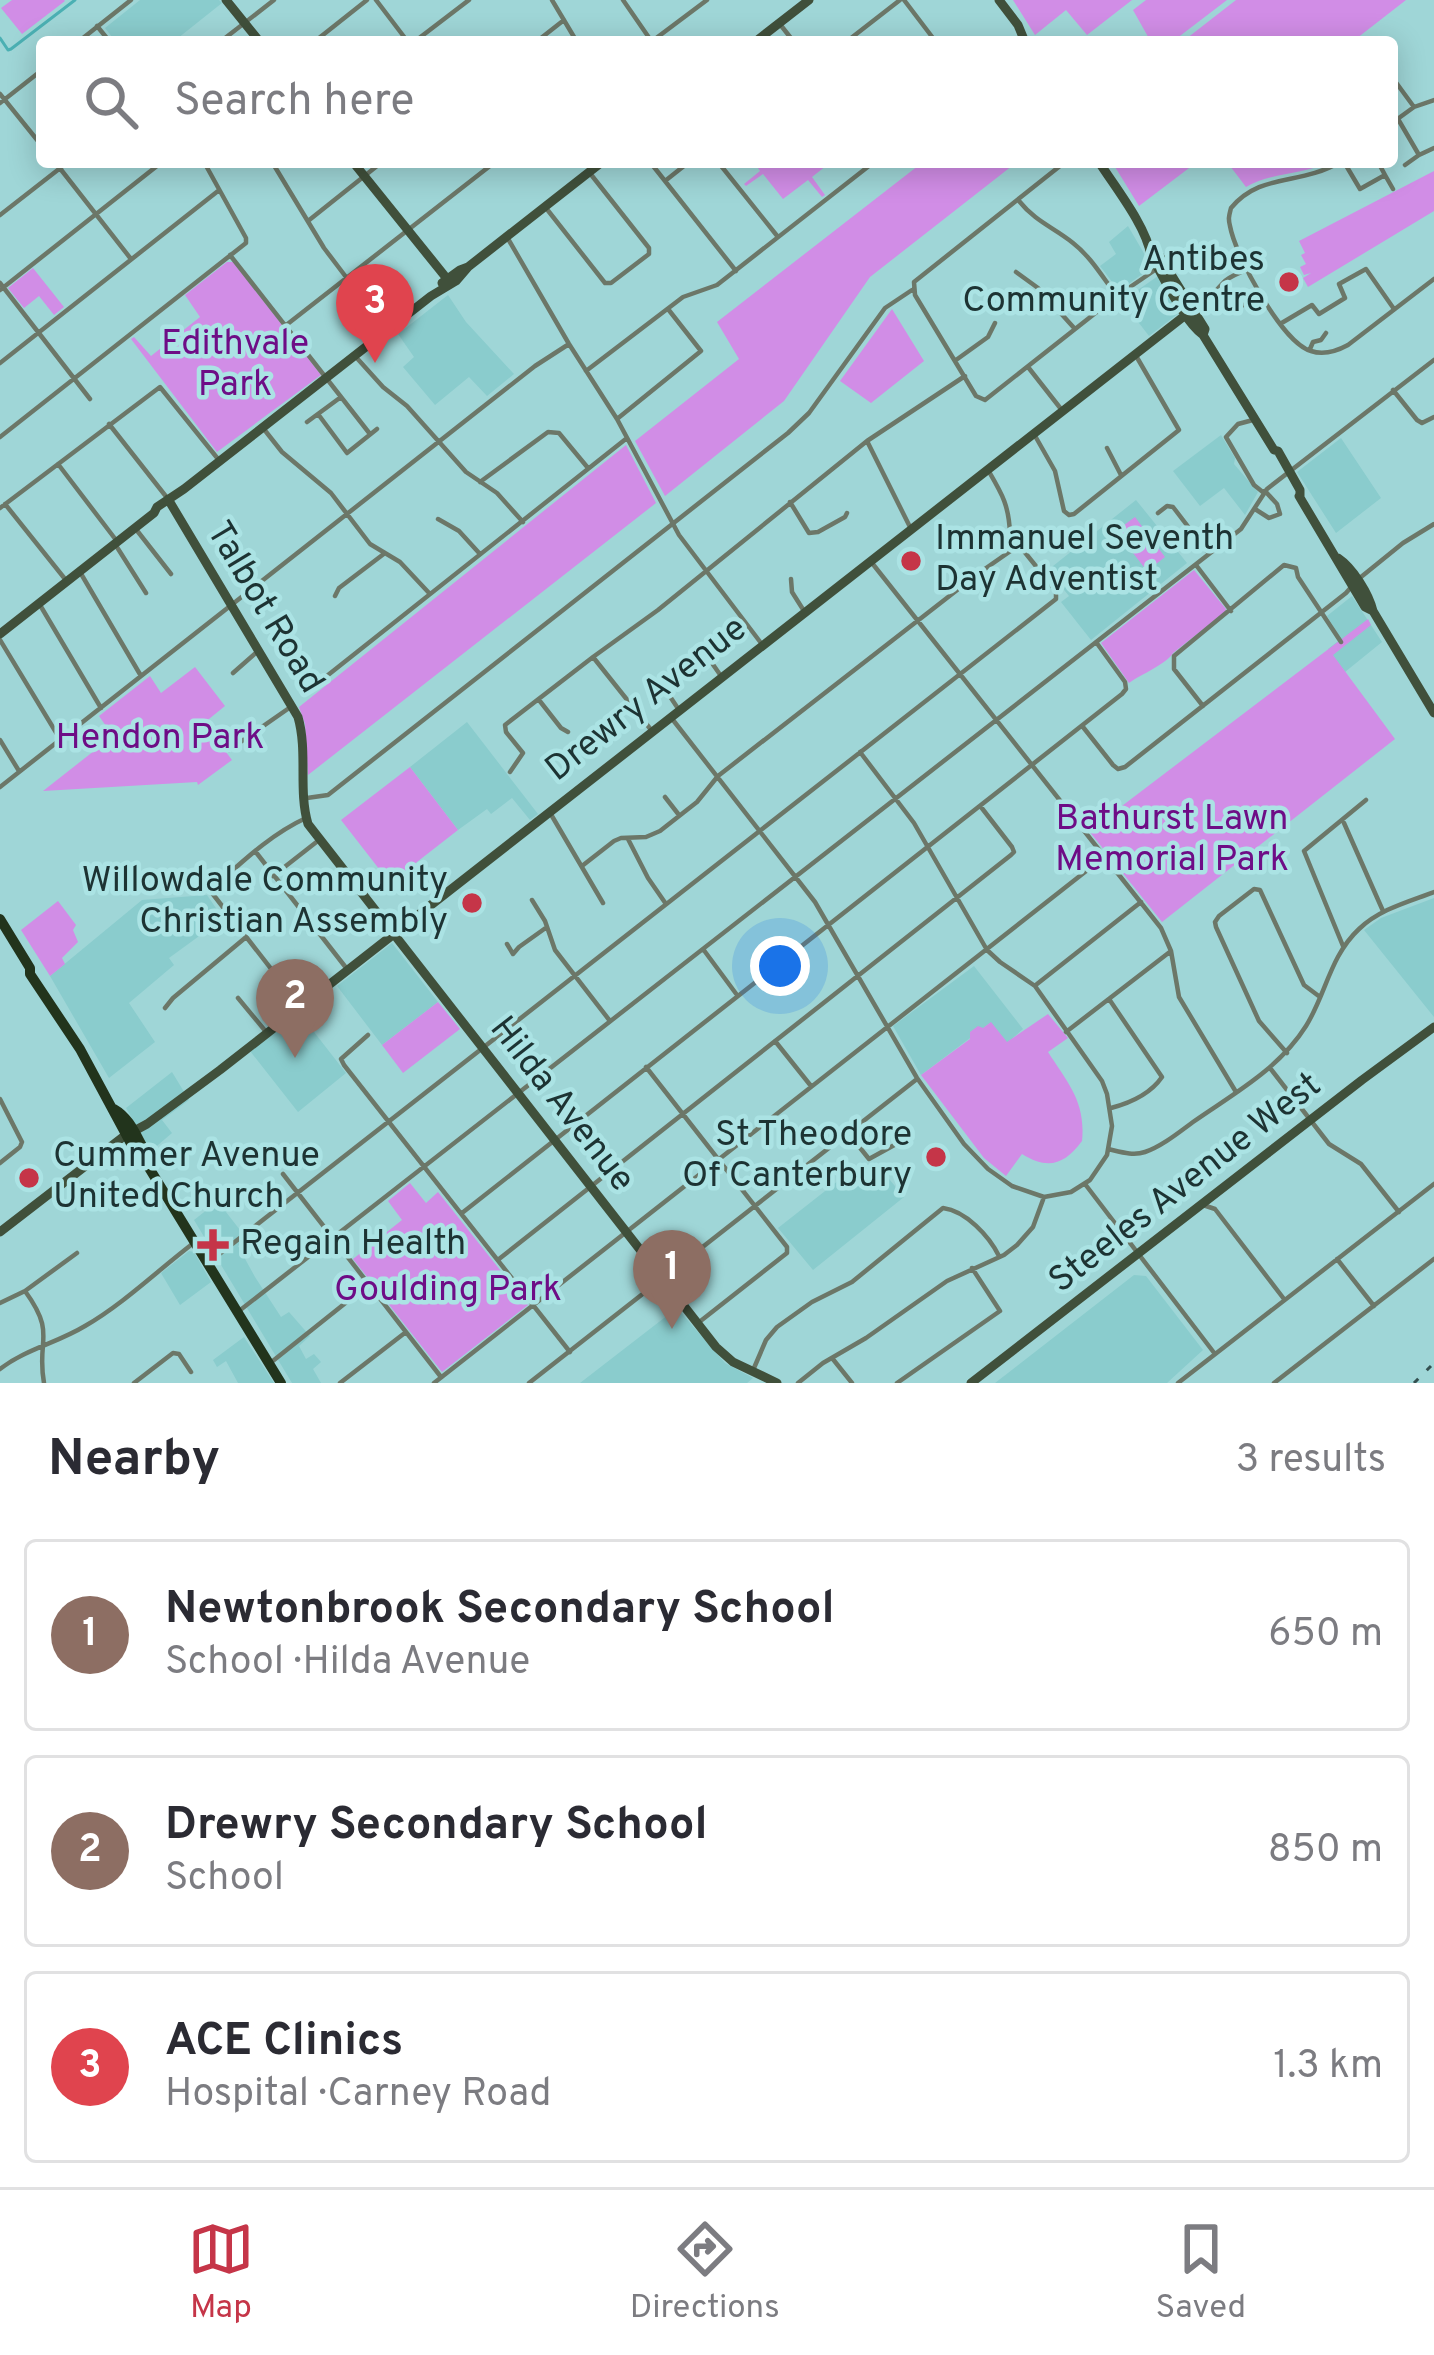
<!DOCTYPE html>
<html lang="en">
<head>
<meta charset="utf-8">
<style>
  body { margin:0; font-family:Overpass,sans-serif; background:#f2f2f3; color:#2b2b33 }
  .you { position:absolute; left:780px; top:966px; width:42px; height:42px; margin:-30px; border:9px solid #fff; border-radius:50%; background:#1a73e8; box-shadow:0 0 0 18px #1a73e833 }
  .badge { display:grid; place-items:center; width:78px; height:78px; border-radius:50%; background:#c53548; color:#fff; font-size:39px; font-weight:700 }
  .pin { position:absolute; translate:-50% -99px; filter:drop-shadow(0 3px 6px #0008) }
  .pin::after { content:''; position:absolute; top:63px; width:42px; height:36px; background:inherit; clip-path:polygon(0 0,100% 0,50% 100%) }
  .list { margin:0; padding:0; list-style:none }
  h2 { display:flex; justify-content:space-between; align-items:center; height:156px; margin:0; padding:0 48px; font-size:51px }
  h2 small { font-size:39px; font-weight:400; color:#7c7c81 }
  .list li { display:grid; grid-template-columns:78px 1fr auto; gap:36px; align-items:center; box-sizing:border-box; height:192px; margin:0 24px 24px; padding:0 24px; border:3px solid #e1e1e2; border-radius:12px }
  .list b { display:block; font-size:45px; white-space:nowrap }
  .list p { margin:0; font-size:39px; white-space:nowrap; color:#7c7c81 }
  .list em { font-size:39px; font-style:normal; color:#7c7c81 }
  .icon { flex:none; width:66px; height:66px; fill:none; stroke:currentColor; stroke-width:2; stroke-linecap:round; stroke-linejoin:round }
  .map { position:relative; flex:none; width:1434px; height:1383px; overflow:hidden }
  .search { position:absolute; background:#fff; box-shadow:0 6px 30px #0003; left:36px; right:36px; top:36px; height:132px; display:flex; align-items:center; gap:30px; box-sizing:border-box; padding:0 42px; border-radius:12px; color:#7c7c81; font-size:45px }
  .sheet { height:804px; background:#fff }
  nav { display:flex; justify-content:space-around; align-items:center; box-sizing:border-box; height:168px; border-top:3px solid #e1e1e2; background:#fff; font-size:33px; color:#7c7c81 }
  nav a { display:grid; justify-items:center; gap:6px }
  nav .on { color:#c53548 }
  .map>svg:first-child { display:block }
</style>
</head>
<body>
<div class="map">
<svg width="1434" height="1383" viewBox="0 0 1434 1383">
  <rect width="100%" height="100%" fill="#9fd6d7"/>
  <path fill="#8acccd" d="M140,0H219L222,3L173,42H116L105,28Z
    M1128,226L1152,267L1119,291L1100,266L1116,254L1109,242Z
    M1158,276L1179,313L1149,336L1122,301Z
    M448,295L466,322L514,374L487,396L469,377L435,405L403,367L414,357L398,334Z
    M1221,435L1235,458L1234,464L1258,492L1245,515L1224,488L1200,506L1173,471Z
    M1341,438L1381,498L1336,533L1297,472Z
    M1136,500L1187,563L1091,640L1061,602L1069,596L1048,570Z
    M1352,596L1382,642L1345,672L1328,649L1341,639L1327,616Z
    M467,722L538,814L530,820L512,798L491,814L487,809L458,830L410,767Z
    M207,895L220,914L204,925L202,934L169,958L174,965L129,1003L155,1042L109,1078L50,976L142,900Z
    M1434,898V1017L1364,930L1381,918Z
    M392,943L438,1002L382,1045L337,986Z
    M974,966L1023,1029L1007,1043L990,1023L921,1075L893,1026Z
    M300,1014L346,1073L298,1112L250,1051Z
    M172,1072L189,1100L162,1120L172,1133L151,1151L126,1108Z
    M862,1162L869,1165L875,1162L904,1197L813,1270L778,1228Z
    M222,1198L231,1208L226,1212L247,1239L238,1246L255,1277L281,1317L289,1312L310,1336L299,1346L306,1359L314,1354L321,1362L313,1369L321,1383H292L194,1220Z
    M189,1251L194,1252L211,1282L180,1305L161,1273Z
    M1134,1275L1146,1276L1203,1350L1167,1383H995Z
    M677,1308L725,1363L753,1378L747,1383H580Z
    M244,1337L274,1383H238L226,1361L217,1367L213,1360Z"/>
  <path fill="#d18de6" d="M12,0H64L65,1L22,34L1,8Z
    M1013,0H1132L1087,35L1066,10L1035,35Z
    M1146,0H1227L1172,42H1151L1133,10Z
    M1236,0H1406L1352,42H1182Z
    M754,162H831L812,177L825,195L822,197L808,180L783,199L763,174L746,186L744,184L760,171Z
    M923,162H1017L870,277L784,401L665,496L635,441L739,359L717,322Z
    M1112,162H1197L1139,206Z
    M1227,162H1330C1303,175 1271,172 1246,187Z
    M1434,171V211L1308,287L1303,278L1311,273L1304,275L1300,267L1306,264L1301,255L1305,253L1299,241Z
    M227,262H233L321,375L217,452L131,339L134,337L151,356L200,317L185,295Z
    M33,268L64,307L54,315L39,296L24,308L8,288Z
    M892,309L924,361L871,403L840,381Z
    M626,445L656,503L308,775L305,724L299,707Z
    M1135,517L1165,557L1147,571L1116,531Z
    M1194,570L1226,609L1225,612L1173,653C1168,663 1140,675 1129,683L1101,643Z
    M1368,619L1371,625L1333,655L1395,739L1162,922L1089,831Z
    M195,667L225,706L204,723L232,760L198,785L197,782L43,791L113,736L99,716L150,676L161,693Z
    M410,767L458,830L390,883L341,820Z
    M58,901L76,925L73,930L78,942L62,958L65,964L50,976L21,930Z
    M438,1002L460,1029L403,1073L382,1045Z
    M1048,1014L1068,1038L1048,1052C1068,1083 1086,1102 1082,1141C1064,1165 1048,1170 1022,1154L1006,1176L984,1158L921,1075L970,1039V1032L978,1026L983,1028L991,1022L1007,1042Z
    M410,1183L426,1203L438,1192L528,1305L442,1372L353,1259L402,1220L388,1201Z"/>
  <g fill="none" stroke-linecap="round" stroke-linejoin="round">
    <path stroke="#4bb0b3" stroke-width="3" d="M0,38L8,50L11,49L75,0"/>
    <path stroke="#6c7768" stroke-width="4.5" d="M376,0L408,42
      M552,0L577,42
      M623,0L652,42
      M904,0L936,42
      M779,23L794,42
      M97,26L110,42
      M78,42L131,0
      M220,42L274,0
      M314,42L367,0
      M414,42L469,0
      M536,42L564,20
      M651,42L707,0
      M846,42L900,0
      M1392,77L1414,107
      M0,94L42,146
      M0,103L42,70
      M1398,119L1419,155L1434,148
      M1392,123L1414,107L1434,100
      M55,162L131,259
      M272,162L324,248L346,277
      M650,162L736,271
      M718,162L778,237
      M1065,162L914,282L915,295L976,396L985,400L1117,296L1155,270
      M1340,162C1300,186 1261,172 1231,208C1229,216 1228,218 1230,226C1235,255 1282,343 1311,351C1323,355 1337,351 1348,345L1434,279
      M1344,162L1360,189L1385,175L1378,162
      M1405,165L1419,155
      M1385,175L1393,189
      M665,181L689,162
      M1019,201C1036,222 1053,227 1073,243C1091,257 1103,278 1117,296
      M546,208L605,283H611L649,254V248L589,172
      M0,215L68,162
      M308,221L382,162
      M507,237L569,344L617,419L679,535L761,643
      M230,255L370,434
      M1016,272L1038,288L1075,329
      M0,283L90,399
      M0,290L162,162
      M1196,307C1214,297 1211,295 1223,283C1229,276 1240,273 1248,269
      M1198,310L1213,305L1237,308L1261,297
      M1280,324L1312,305L1319,314L1345,298L1339,284L1366,269L1394,309
      M285,326L495,162
      M1310,349L1313,342L1321,340L1326,333
      M355,356L383,387L407,406L466,472L497,493L523,522
      M956,360L988,337L995,323
      M0,363L218,191
      M1028,367L1061,409
      M586,371L683,297L717,285L874,162
      M1393,390L1417,420L1422,423L1434,417
      M318,414L347,453L377,429
      M617,419L701,351L668,309
      M1253,420L1238,424L1226,437L1254,485L1264,493
      M307,422L341,397
      M109,424L168,499
      M263,428L282,452L331,493L370,544L400,562L430,594
      M1034,434L1055,471L1064,511L1069,515L1074,514L1179,430L1135,354
      M0,437L246,243V238L204,162
      M867,441L910,527
      M1107,448L1121,475
      M58,464L116,540
      M480,482L548,432L559,433L588,468
      M790,502L809,533L818,532L845,517L847,513
      M5,504L65,579
      M0,508L160,387L218,459
      M1255,509L1269,518L1280,514L1277,504L1265,491
      M1158,513L1167,506L1173,507L1209,554
      M438,519L459,531L480,554
      M135,528L171,574
      M115,544L146,593
      M872,563L1161,928L1171,951L1179,997L1236,1092
      M1196,565L1231,611
      M80,572L141,676
      M1361,577L1403,543L1434,524
      M791,579L792,592L804,611
      M335,596L339,588L385,553
      M40,605L101,708
      M0,640L60,739
      M700,646L721,676
      M593,657L652,731
      M233,673L259,650
      M323,679L627,438
      M659,680L679,710
      M539,700L561,728L568,732
      M1203,706L1174,669V656L1284,565L1296,568L1298,577L1341,642
      M673,720L815,902L917,1078L964,1144L988,1169L1012,1186L1044,1197L1071,1192L1090,1180L1107,1155L1112,1126L1107,1094L1102,1081L1035,986L1000,962L987,950L914,823L860,752
      M1083,727L1113,765L1118,769L1125,767L1346,593L1353,585
      M0,740L19,771
      M229,750L292,706
      M510,772L523,753L506,732L505,725L593,657L658,610L867,441L965,376
      M0,787L535,366L569,344
      M665,797L679,815
      M307,798L328,795L788,433L809,413L885,308L912,290
      M549,811L603,903
      M1344,823L1383,911
      M628,839L648,878L666,904
      M255,851L347,969
      M582,866L614,841L621,838L646,837L660,831L697,802L718,776L979,573L1019,545
      M273,876L319,840
      M532,900L545,921L555,950L610,1021
      M507,944L513,954L519,947L547,927
      M1343,946L1304,851L1366,800
      M703,949L737,995
      M1037,984L1141,902
      M238,998L267,1033
      M1109,999L1162,1077C1151,1093 1130,1103 1111,1108
      M300,1006L212,893L214,887C242,862 271,834 306,818
      M165,1008L173,998L245,938
      M1066,1032L1171,951
      M368,1035L341,1059L344,1065L570,1352
      M775,1041L811,1086
      M1287,1053L1259,1021L1216,927L1215,922L1219,916L1254,889L1260,890L1304,985L1320,997
      M646,1067L787,1247V1253L698,1323
      M1270,1068L1329,1144L1361,1164L1399,1212
      M0,1099L22,1142L20,1147L0,1163
      M849,1134L869,1159L898,1143
      M1108,1149C1121,1152 1133,1156 1145,1152C1162,1146 1178,1133 1193,1122C1233,1094 1279,1069 1306,1026C1326,994 1330,956 1359,929C1380,909 1408,902 1434,892
      M283,1174L441,1377
      M1085,1184L1215,1354
      M1203,1205L1215,1209L1284,1299
      M462,1213L1122,694L1126,689L1125,682L1096,642
      M499,1259L1011,855L1014,852L1012,847L981,807
      M1337,1259L1374,1306
      M208,1263L1056,599V591L1010,534C1009,505 1002,494 988,470
      M25,1291C57,1335 36,1339 44,1383
      M0,1303L25,1291L77,1253
      M239,1311L1241,529L1267,489L1434,360
      M832,1358L852,1383
      M269,1364L368,1285
      M754,1368L766,1340L777,1327L812,1302L852,1282L943,1208C966,1211 989,1236 999,1256
      M0,1369C26,1349 57,1343 85,1326C123,1304 156,1272 191,1245
      M134,1383L173,1353L179,1354L191,1372
      M340,1383L406,1332
      M434,1383L1104,857
      M529,1383L917,1079
      M798,1383L823,1363L866,1338L947,1281L1004,1255L1017,1245L1033,1227L1044,1197
      M897,1383L1000,1311L972,1268
      M1178,1383L1434,1184
      M1274,1383L1434,1259"/>
    <path stroke="#40503b" stroke-width="9" d="M226,0L260,42
      M999,0L1018,25L1025,42
      M755,42L809,0
      M353,162L448,280
      M1099,162C1115,187 1147,227 1151,256C1165,279 1183,320 1203,335
      M1151,249L1157,252L1205,329L1203,335L1274,450L1278,451L1300,490V497
      M442,283L460,270L468,267L602,162
      M1299,496L1365,607L1373,611
      M168,499L298,717C308,752 298,790 308,824L716,1347L733,1362L777,1383
      M1338,558C1353,568 1369,594 1373,611L1434,713
      M0,634L154,513L157,507L184,489L431,296L456,281L468,267
      M0,1232L123,1137L147,1124L220,1070L1192,310
      M971,1383L1362,1080L1434,1027"/>
    <path stroke="#22341c" stroke-width="10" d="M0,919L30,968V974L80,1049L136,1153L143,1158L281,1383
      M114,1109C130,1118 136,1136 145,1151L143,1158"/>
    <path stroke="#345050" stroke-width="3" stroke-dasharray="6 12" stroke-linecap="butt" d="M1414,1383L1434,1363"/>
  </g>
  <g fill="#c53548" stroke="#abe3e4" stroke-width="4.5">
    <circle cx="1289" cy="282" r="12"/>
    <circle cx="911" cy="561" r="12"/>
    <circle cx="472" cy="903" r="12"/>
    <circle cx="936" cy="1157" r="12"/>
    <circle cx="29" cy="1178" r="12"/>
    <path d="M207 1227h12v12h12v12h-12v12h-12v-12h-12v-12h12z"/>
  </g>
  <g text-anchor="middle" dominant-baseline="central" stroke-width="9" stroke-linejoin="round" paint-order="stroke">
    <g font-size="36" fill="#1d3333" stroke="#abe3e4" text-anchor="end">
      <text x="1265" y="261">Antibes<tspan x="1265" dy="41">Community Centre</tspan></text>
      <text x="935" y="540" text-anchor="start">Immanuel Seventh<tspan x="935" dy="41">Day Adventist</tspan></text>
      <text x="448" y="882">Willowdale Community<tspan x="448" dy="41">Christian Assembly</tspan></text>
      <text x="912" y="1136">St Theodore<tspan x="912" dy="41">Of Canterbury</tspan></text>
      <text x="53" y="1157" text-anchor="start">Cummer Avenue<tspan x="53" dy="41">United Church</tspan></text>
      <text x="240" y="1245" text-anchor="start">Regain Health</text>
    </g>
    <g font-size="36" fill="#6e0d86" stroke="#abe3e4">
      <text x="235" y="345">Edithvale<tspan x="235" dy="41">Park</tspan></text>
      <text x="160" y="739">Hendon Park</text>
      <text x="1172" y="820">Bathurst Lawn<tspan x="1172" dy="41">Memorial Park</tspan></text>
      <text x="448" y="1291">Goulding Park</text>
    </g>
    <g font-size="36" fill="#1d3333" stroke="#abe3e4">
      <text transform="translate(264 608) rotate(59)">Talbot Road</text>
      <text transform="translate(647 700) rotate(-38)">Drewry Avenue</text>
      <text transform="translate(561 1105) rotate(52)">Hilda Avenue</text>
      <text transform="translate(1186 1184) rotate(-38)">Steeles Avenue West</text>
    </g>
  </g>
</svg>
<div class="you"></div>
<div class="pin badge" style="left:672px;top:1329px;background:#8d6e63">1</div>
<div class="pin badge" style="left:295px;top:1058px;background:#8d6e63">2</div>
<div class="pin badge" style="left:375px;top:363px;background:#e0444e">3</div>
<div class="search"><svg class="icon" aria-label="search" viewBox="0 0 24 24"><circle cx="10" cy="10" r="6"/><path d="M15 15l6 6"/></svg>Search here</div>
</div>
<section class="sheet">
<h2>Nearby<small>3 results</small></h2>
<ul class="list">
<li><span class="badge" style="background:#8d6e63">1</span><div><b>Newtonbrook Secondary School</b><p>School · Hilda Avenue</p></div><em>650 m</em></li>
<li><span class="badge" style="background:#8d6e63">2</span><div><b>Drewry Secondary School</b><p>School</p></div><em>850 m</em></li>
<li><span class="badge" style="background:#e0444e">3</span><div><b>ACE Clinics</b><p>Hospital · Carney Road</p></div><em>1.3 km</em></li>
</ul>
</section>
<nav>
<a class="on"><svg class="icon" aria-label="map" viewBox="0 0 24 24"><path d="M3 6l6-2 6 2 6-2v14l-6 2-6-2-6 2zM9 4v14M15 6v14"/></svg>Map</a>
<a><svg class="icon" aria-label="directions" viewBox="0 0 24 24"><path d="M12 3l9 9-9 9-9-9zM9 14v-3h6M13 9l2 2-2 2"/></svg>Directions</a>
<a><svg class="icon" aria-label="saved" viewBox="0 0 24 24"><path d="M7 4h10v16l-5-4-5 4z"/></svg>Saved</a>
</nav>
</body>
</html>
